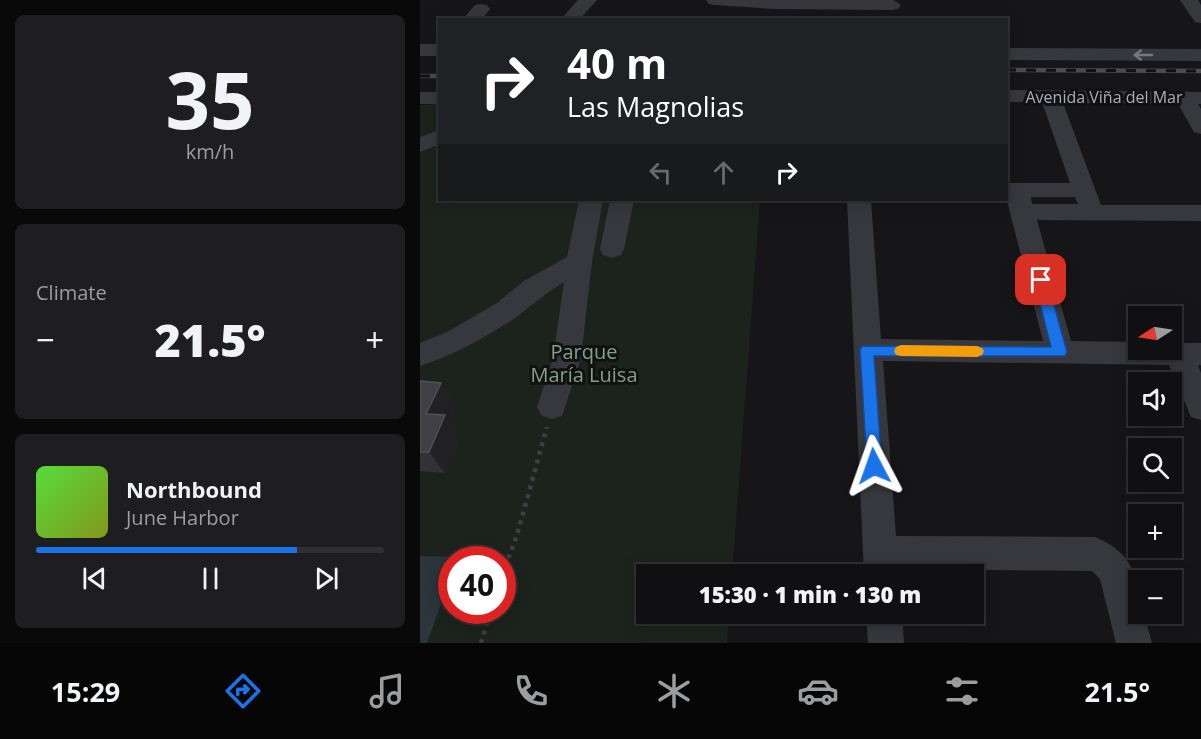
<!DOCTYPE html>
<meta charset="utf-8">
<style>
body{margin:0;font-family:"Open Sans",sans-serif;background:#1e1e20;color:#f1f3f6;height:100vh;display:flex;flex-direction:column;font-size:22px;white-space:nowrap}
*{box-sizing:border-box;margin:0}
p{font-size:20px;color:#9c9d9f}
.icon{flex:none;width:33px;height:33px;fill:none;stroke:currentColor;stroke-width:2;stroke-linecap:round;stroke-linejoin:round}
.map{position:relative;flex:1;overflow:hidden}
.panel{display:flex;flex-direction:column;gap:15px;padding:15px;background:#09090a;width:420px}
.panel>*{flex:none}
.banner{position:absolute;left:18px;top:18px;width:570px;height:183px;border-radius:0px;box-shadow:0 3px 15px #0003,0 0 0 2px #303032;background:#202124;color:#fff;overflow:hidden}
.needle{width:39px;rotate:258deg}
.controls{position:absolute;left:708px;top:306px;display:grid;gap:12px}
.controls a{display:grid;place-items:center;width:54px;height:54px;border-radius:0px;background:#101012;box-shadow:0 3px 15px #0003,0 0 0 2px #303032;font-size:30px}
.speed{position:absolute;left:18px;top:546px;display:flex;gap:12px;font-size:30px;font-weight:700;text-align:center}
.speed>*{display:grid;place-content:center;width:78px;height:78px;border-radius:50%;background:#101012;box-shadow:0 3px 15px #0003,0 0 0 2px #303032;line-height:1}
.speed .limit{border:9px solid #d22;background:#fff;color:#111}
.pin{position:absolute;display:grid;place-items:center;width:51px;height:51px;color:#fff;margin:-26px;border-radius:12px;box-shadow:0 3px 9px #0006}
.me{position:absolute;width:66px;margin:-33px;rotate:356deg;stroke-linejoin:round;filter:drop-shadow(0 0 4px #0008)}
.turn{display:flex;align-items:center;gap:21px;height:126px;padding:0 30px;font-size:27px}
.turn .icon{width:78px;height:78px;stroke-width:2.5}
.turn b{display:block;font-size:42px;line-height:51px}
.lanes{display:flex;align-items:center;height:57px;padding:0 30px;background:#0003;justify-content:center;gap:30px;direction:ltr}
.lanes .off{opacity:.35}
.big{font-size:45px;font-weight:800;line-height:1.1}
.panel .tile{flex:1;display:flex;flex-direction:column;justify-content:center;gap:9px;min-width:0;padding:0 21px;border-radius:9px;background:#1e1e20}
.panel .dial{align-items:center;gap:0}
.dial b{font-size:78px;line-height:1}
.song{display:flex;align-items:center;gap:18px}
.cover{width:72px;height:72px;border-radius:9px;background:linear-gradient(135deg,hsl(110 70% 55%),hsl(70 70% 35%))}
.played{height:6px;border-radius:3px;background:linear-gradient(90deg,#1a73e8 75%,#303032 75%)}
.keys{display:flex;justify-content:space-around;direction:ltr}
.heat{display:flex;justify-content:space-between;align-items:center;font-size:33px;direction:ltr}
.trip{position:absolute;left:216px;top:564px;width:348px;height:60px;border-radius:0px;background:#101012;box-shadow:0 3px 15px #0003,0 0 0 2px #303032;font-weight:800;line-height:60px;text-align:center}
.menu{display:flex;height:96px;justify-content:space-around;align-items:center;background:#060607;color:#9c9d9f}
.menu .icon{width:42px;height:42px}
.menu .active{color:#1a73e8}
.menu b{font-size:27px;color:#f1f3f6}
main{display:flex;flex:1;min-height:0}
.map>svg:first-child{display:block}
.green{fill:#1c231d;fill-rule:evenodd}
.water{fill:#2c353c}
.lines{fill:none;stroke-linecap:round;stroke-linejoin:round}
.path{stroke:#3d3f44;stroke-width:4.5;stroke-dasharray:4 5;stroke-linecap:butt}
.minor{fill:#37383d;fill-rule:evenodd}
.rail-casing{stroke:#4a4c52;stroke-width:4.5}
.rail{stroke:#111113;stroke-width:3;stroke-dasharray:10;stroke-linecap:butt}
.wall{fill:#323236}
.shaded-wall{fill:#212124}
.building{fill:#3f3f44;stroke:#4f5156;stroke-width:1.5}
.oneway{stroke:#757881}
.route{fill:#1a73e8;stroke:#114b97;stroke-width:1.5}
.slow{fill:#f59e0b}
.labels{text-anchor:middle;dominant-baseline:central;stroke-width:6;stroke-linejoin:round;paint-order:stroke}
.far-street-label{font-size:16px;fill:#a8adb8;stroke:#111113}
.park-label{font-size:20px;fill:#7fa381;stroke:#111113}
</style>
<main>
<section class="panel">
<div class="tile dial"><b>35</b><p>km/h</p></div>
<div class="tile"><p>Climate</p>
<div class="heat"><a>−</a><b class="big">21.5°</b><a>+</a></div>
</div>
<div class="tile">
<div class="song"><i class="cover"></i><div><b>Northbound</b><p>June Harbor</p></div></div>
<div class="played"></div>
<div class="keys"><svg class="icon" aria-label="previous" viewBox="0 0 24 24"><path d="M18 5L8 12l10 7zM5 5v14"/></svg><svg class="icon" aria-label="pause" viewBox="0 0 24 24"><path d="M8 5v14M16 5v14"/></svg><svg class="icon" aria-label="next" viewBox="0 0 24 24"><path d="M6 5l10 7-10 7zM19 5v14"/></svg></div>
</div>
</section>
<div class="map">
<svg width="781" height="643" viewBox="0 0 781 643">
<rect width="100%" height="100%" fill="#161618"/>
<!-- green -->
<path class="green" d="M19 104 20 200H340L312 574H226V614H309L307 643H0V105ZM32 560H82V610H32Z"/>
<!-- water -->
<path class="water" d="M0 556 39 557 32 560 31 576 7 643H0Z"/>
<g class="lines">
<!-- path -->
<path class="path" d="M82 575 97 535 127 427
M61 643 71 610"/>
<!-- minor -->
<path class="minor" d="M158 0H177L159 20H140Z
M286 0H473L481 5 478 9 472 10 354 9 295 5 289 4Z
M760 0H778L781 5V23L775 22Z
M61 4 67 5 70 9 61 20H42L55 5Z
M0 44H20V56H0Z
M586 48 781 49V61L586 60Z
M586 90 781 92V104H778L781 109V134L774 132 758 104 643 103 681 205H781V221L617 220 651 341 718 342V350H752V343H781V365H778L781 373V420L771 417 749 365 463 361 476 536 675 537C713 553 718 574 718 614H724L732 643H696L680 579 672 571 478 569V574H444L427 200H451L461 339 623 341 586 197V183H650L622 102H586ZM611 197H655L658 204H612Z
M0 92H20V104H0Z
M20 130V144L0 152V137Z
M159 200H183L172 262 161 358 142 416 132 419 122 416 117 407 133 358 144 282C126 293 111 306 95 318 65 338 34 355 0 366V343L27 332 77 303 104 281 147 257Z
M190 200H214L204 249 201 255 192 258 183 255 180 249Z
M446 614H482L484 643H448Z"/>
<defs>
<path id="rail" d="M586 70 781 71
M0 76H20"/>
</defs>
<!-- rail casing -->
<use href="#rail" class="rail-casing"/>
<!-- rail -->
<use href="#rail" class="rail"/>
</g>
<!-- wall -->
<path class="wall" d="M0 381 36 405 29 420 40 437 25 473 0 471Z"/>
<!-- shaded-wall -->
<path class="shaded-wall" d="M21 383 36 405 29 420 40 437 25 473 9 452 6 414Z"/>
<!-- building -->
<path class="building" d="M0 381 21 383 6 414 25 415 9 452H0Z"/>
<!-- one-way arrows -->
<defs><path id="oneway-shaft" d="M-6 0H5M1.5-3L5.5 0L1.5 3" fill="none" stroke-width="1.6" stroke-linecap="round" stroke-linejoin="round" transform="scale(1.5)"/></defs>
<use class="oneway" href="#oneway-shaft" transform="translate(723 55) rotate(-180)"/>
<!-- route -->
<path class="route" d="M621 276 627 280 647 352 645 356H454L462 466 460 471 454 473 449 471 447 466 440 350 442 346 631 347 614 280Z"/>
<!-- slow -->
<path class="slow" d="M481 345 557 346 562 348 564 351 562 355 557 357 481 356 476 355 474 351 476 347Z"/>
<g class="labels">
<!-- far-street labels -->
<g class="far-street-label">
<text x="684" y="97">Avenida Viña del Mar</text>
</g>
<!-- park labels -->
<g class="park-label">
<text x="164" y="351">Parque<tspan x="164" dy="23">María Luisa</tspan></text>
</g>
</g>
</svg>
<div class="controls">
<a><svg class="needle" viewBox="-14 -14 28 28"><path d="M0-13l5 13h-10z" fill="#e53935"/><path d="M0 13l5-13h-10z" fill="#9c9d9f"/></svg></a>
<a><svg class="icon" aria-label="sound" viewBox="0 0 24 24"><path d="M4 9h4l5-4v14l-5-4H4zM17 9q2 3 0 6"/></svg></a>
<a><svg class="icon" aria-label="search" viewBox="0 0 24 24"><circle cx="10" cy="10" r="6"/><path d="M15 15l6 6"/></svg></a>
<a>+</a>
<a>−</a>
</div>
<div class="speed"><div class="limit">40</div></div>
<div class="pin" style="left:621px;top:280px;background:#d93025"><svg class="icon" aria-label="arrive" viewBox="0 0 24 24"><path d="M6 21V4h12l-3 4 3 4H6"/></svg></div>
<svg class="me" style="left:454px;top:466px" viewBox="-20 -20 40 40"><path d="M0-17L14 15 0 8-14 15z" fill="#1a73e8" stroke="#fff" stroke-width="4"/></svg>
<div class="trip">15:30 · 1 min · 130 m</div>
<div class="banner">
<div class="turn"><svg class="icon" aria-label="right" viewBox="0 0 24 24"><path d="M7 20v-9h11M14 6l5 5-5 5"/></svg><div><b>40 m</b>Las Magnolias</div></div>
<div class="lanes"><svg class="icon off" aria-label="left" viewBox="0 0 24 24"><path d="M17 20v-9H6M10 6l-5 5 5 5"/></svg><svg class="icon off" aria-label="ahead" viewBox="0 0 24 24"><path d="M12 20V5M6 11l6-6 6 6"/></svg><svg class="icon" aria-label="right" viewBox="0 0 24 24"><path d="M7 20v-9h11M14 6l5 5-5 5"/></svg></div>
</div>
</div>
</main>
<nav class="menu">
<b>15:29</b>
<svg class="icon active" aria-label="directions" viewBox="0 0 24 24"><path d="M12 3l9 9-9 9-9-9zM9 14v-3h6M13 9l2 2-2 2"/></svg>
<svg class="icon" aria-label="music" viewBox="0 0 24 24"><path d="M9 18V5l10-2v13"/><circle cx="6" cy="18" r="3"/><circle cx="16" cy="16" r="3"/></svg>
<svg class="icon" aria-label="phone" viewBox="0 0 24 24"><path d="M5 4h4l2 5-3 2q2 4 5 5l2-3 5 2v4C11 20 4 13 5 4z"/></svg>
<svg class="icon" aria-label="climate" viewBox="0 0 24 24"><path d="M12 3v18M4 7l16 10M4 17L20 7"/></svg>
<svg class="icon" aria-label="car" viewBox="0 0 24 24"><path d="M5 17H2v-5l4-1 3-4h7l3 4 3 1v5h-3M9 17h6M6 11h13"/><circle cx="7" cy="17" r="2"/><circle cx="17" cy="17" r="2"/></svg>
<svg class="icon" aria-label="filters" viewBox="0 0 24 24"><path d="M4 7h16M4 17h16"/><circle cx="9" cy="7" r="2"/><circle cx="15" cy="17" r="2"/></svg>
<b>21.5°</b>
</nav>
